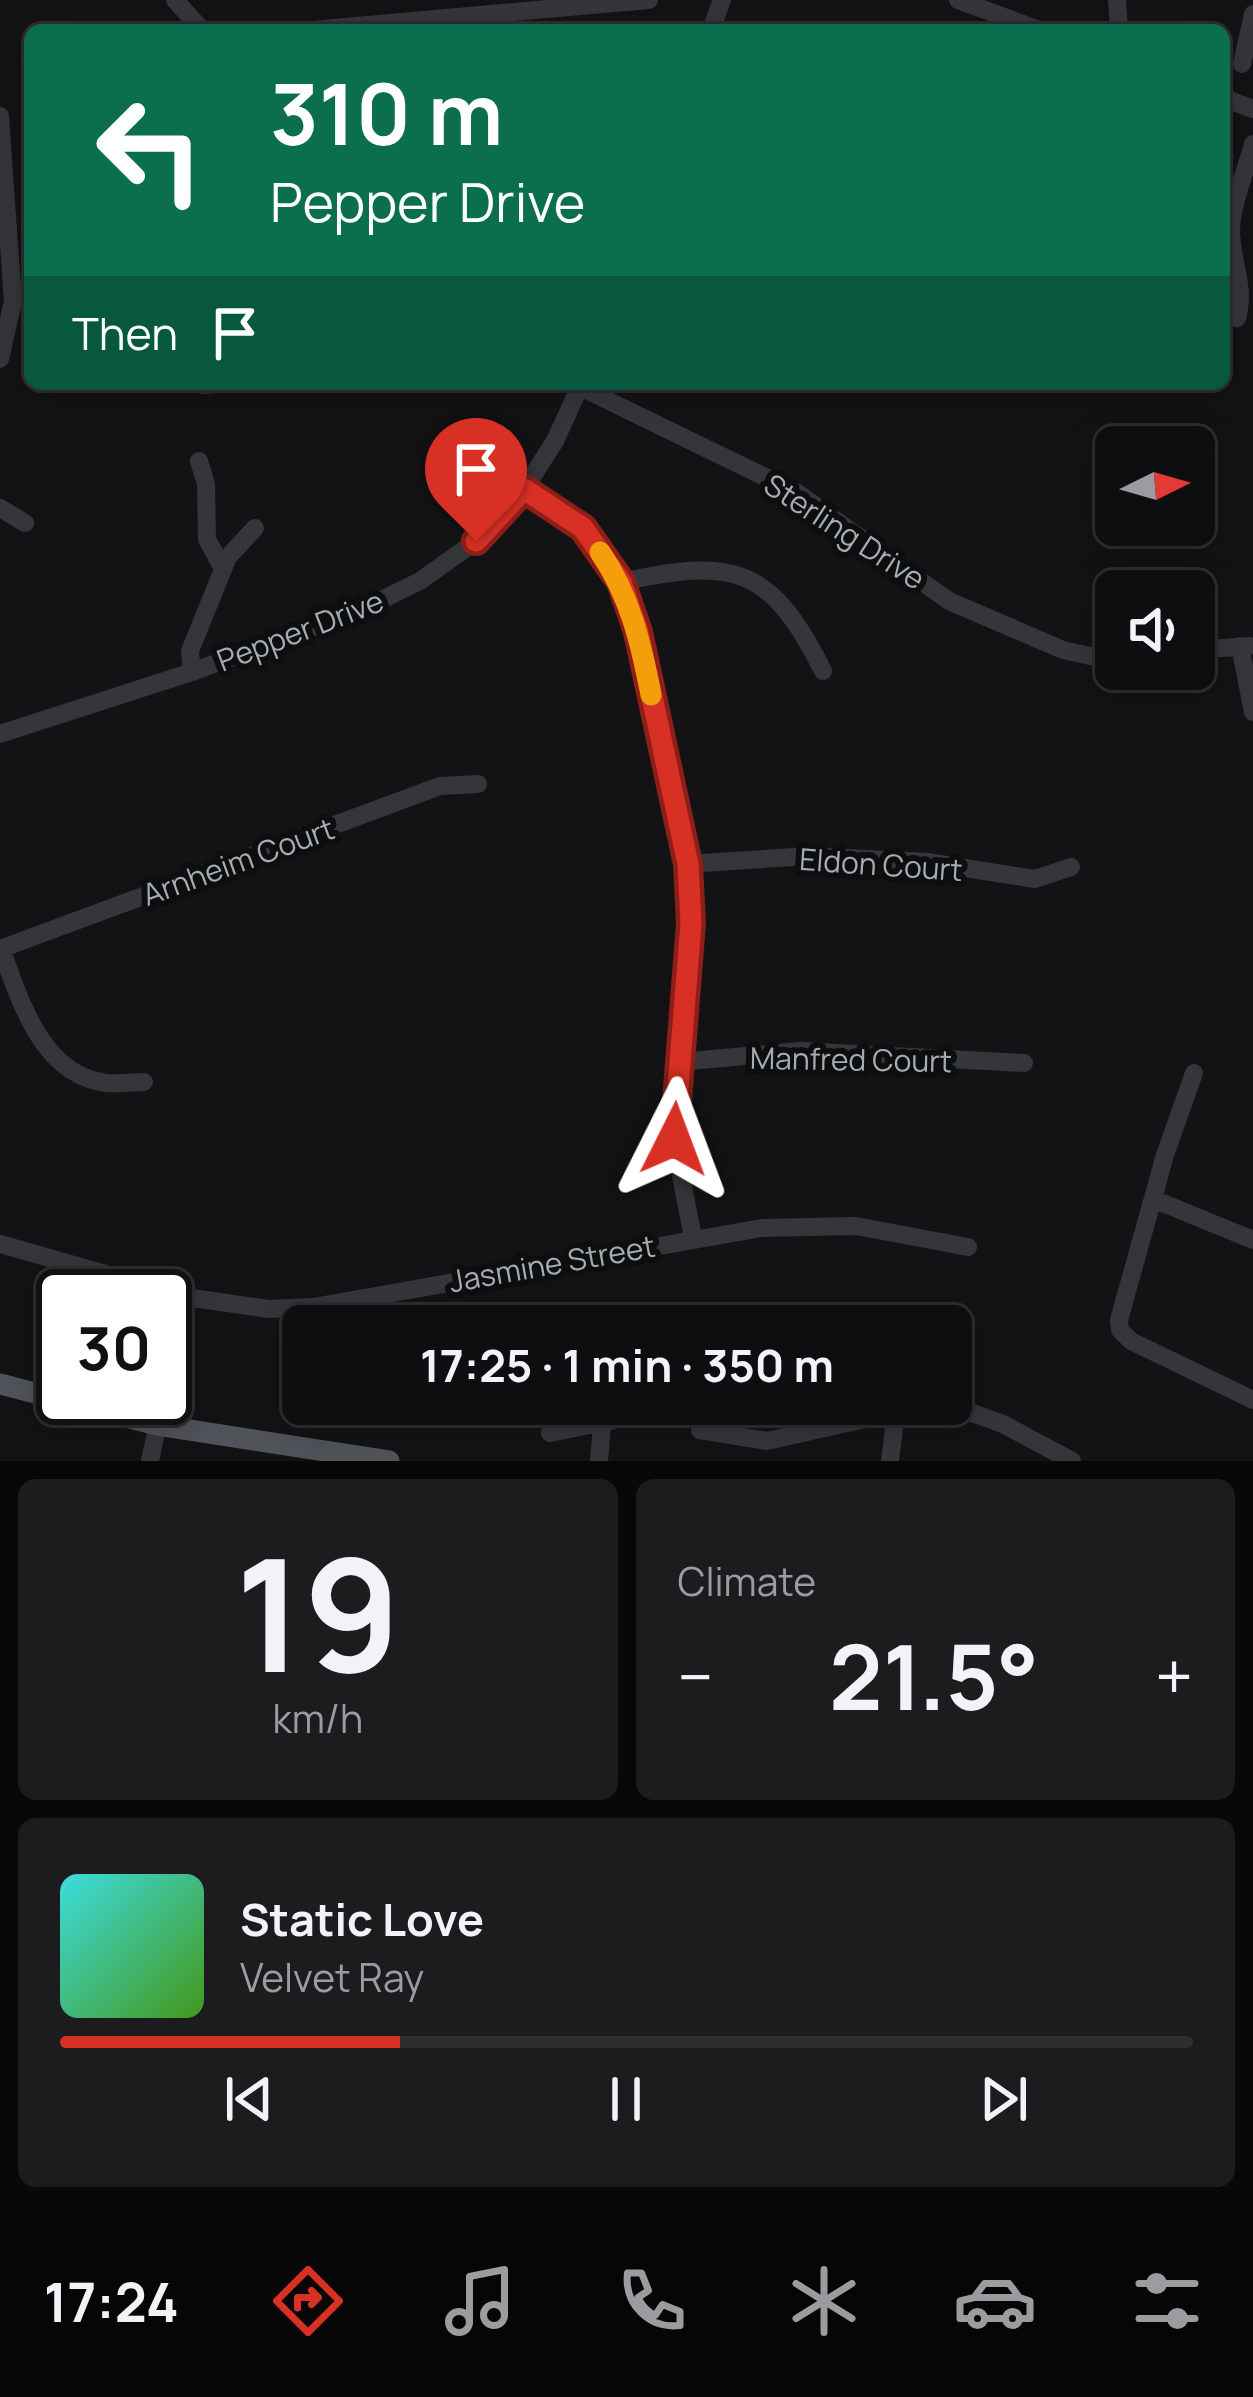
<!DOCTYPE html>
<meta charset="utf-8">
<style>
body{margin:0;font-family:Manrope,sans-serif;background:#1c1c1e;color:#f1f3f6;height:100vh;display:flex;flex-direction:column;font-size:45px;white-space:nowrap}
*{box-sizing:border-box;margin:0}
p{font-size:39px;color:#9b9c9f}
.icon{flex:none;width:66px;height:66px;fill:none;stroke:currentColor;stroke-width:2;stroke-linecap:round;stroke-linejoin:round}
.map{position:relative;height:1461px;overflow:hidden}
.drawer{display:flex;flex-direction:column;gap:18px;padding:18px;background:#080809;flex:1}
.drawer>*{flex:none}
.guide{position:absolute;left:24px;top:24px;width:1206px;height:366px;border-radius:18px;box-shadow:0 6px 30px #0003,0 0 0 3px #2e2e30;background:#0b6e4f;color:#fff;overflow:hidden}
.needle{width:78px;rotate:85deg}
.buttons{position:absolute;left:1095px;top:426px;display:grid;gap:24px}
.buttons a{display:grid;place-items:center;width:120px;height:120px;border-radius:18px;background:#0e0e10;box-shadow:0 6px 30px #0003,0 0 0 3px #2e2e30;font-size:60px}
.speed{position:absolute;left:36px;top:1269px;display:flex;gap:24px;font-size:60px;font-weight:700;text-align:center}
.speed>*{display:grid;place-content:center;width:156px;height:156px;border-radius:50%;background:#0e0e10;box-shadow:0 6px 30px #0003,0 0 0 3px #2e2e30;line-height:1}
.speed .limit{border:6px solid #111;border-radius:18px;background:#fff;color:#111}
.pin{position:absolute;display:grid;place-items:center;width:102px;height:102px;color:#fff;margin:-123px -51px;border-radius:50% 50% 50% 0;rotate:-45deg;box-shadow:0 0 12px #0007}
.pin .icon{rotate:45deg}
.me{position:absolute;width:132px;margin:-66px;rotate:3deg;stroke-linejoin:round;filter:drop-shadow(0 0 9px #0008)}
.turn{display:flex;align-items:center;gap:42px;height:252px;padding:0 48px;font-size:54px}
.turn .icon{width:156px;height:156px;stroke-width:2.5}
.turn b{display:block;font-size:84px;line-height:102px}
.then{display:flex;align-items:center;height:114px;padding:0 48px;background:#0003;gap:24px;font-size:45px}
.big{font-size:90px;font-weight:700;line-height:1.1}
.drawer .tile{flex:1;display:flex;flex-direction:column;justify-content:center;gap:18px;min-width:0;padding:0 42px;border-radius:18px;background:#1c1c1e}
.drawer .dial{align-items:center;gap:0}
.dial b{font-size:156px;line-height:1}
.song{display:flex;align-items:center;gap:36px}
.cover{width:144px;height:144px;border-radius:18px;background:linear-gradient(135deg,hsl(180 70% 55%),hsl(100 70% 35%))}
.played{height:12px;border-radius:6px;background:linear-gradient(90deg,#d93025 30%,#2e2e30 30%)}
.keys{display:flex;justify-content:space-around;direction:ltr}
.heat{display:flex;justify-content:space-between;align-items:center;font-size:66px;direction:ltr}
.drawer .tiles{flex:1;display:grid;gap:18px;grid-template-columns:1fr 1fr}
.tile:last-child{grid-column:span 2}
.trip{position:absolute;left:282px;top:1305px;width:690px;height:120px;border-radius:18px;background:#0e0e10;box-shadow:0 6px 30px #0003,0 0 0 3px #2e2e30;font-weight:700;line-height:120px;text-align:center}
.menu{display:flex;height:192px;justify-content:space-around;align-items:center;background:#060606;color:#9b9c9f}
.menu .icon{width:84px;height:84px}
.menu .active{color:#d93025}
.menu b{font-size:54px;color:#f1f3f6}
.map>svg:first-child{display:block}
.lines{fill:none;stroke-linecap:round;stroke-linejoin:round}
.minor{stroke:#34363a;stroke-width:18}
.major{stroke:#505359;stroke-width:21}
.route-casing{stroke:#8d1f18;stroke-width:30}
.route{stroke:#d93025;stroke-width:21}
.slow{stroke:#f59e0b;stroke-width:21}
.labels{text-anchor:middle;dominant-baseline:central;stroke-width:12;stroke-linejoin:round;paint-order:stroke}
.street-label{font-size:30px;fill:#a4acb5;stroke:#0e0e0f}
</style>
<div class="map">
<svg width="1253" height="1461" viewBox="0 0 1253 1461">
<rect width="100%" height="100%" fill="#131315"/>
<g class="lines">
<!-- minor -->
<path class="minor" d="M175 0 202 30
M958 0 1039 30
M1117 0 1119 28
M312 30 649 0
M711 30 722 0
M1242 64 1253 14
M1224 98 1253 109
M0 116 13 301 0 359
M1237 318C1246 287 1231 261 1231 230 1232 203 1246 170 1253 144
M203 385 215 384
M580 387 796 492 949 601 1063 650 1099 658 1116 657
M199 461 206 484 207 539 223 569
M524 489 583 528 621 582 638 632 687 864 691 923 674 1139 693 1238
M0 508 25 523
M621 582C731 558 770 564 823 671
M1240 646 1253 712
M1194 650 1249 646
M192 672 190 651 228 557 255 528
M0 734 192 672 369 606 420 581 476 541 524 489 555 441 581 384
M687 864 808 856 927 862 1035 879 1071 867
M0 949 440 786 478 784
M1 949C20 999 41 1075 106 1083 118 1084 131 1082 144 1082
M679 1062 800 1051 1024 1063
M1194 1073 1165 1155 1119 1320 1120 1330 1131 1341 1253 1400
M1153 1199 1253 1240
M0 1244 186 1297 268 1309 313 1307 762 1228 856 1226 968 1247
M165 1389 186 1297
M947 1404 1003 1424 1072 1461
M700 1430 767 1441 896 1412
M550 1433 643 1414
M150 1461 163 1398
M599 1461 602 1425
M890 1461 896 1412 920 1404"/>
<!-- major -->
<path class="major" d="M0 1384 157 1425 389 1461"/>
</g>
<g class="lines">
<defs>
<path id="route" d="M476 541 524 489 583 528 621 582 638 632 688 864 691 923 674 1139"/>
</defs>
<!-- route casing -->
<use href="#route" class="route-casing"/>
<!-- route -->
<use href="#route" class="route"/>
<!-- slow -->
<path class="slow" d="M600 552C630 596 641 643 651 695"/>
</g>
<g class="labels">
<!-- street labels -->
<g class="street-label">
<text transform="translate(845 531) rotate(33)">Sterling Drive</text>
<text transform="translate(300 630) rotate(-21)">Pepper Drive</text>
<text transform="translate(238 861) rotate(-20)">Arnheim Court</text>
<text transform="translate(881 864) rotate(4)">Eldon Court</text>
<text transform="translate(851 1059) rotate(1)">Manfred Court</text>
<text transform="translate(552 1263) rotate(-10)">Jasmine Street</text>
</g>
</g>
</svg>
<div class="buttons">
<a><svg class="needle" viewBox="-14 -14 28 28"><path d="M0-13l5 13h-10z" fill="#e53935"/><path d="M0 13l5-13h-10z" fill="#9b9c9f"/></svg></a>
<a><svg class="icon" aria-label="sound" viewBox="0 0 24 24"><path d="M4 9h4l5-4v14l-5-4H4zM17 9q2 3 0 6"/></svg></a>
</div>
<div class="speed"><div class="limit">30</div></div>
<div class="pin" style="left:476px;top:541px;background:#d93025"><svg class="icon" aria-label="arrive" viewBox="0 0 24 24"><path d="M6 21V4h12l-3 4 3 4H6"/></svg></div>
<svg class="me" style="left:674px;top:1139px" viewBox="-20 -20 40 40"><path d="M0-17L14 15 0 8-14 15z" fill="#d93025" stroke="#fff" stroke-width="4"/></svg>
<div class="trip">17:25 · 1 min · 350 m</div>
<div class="guide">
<div class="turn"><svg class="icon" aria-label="left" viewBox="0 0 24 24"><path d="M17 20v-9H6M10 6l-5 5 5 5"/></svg><div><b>310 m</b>Pepper Drive</div></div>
<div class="then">Then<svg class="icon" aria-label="arrive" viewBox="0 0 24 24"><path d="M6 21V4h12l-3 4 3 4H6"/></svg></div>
</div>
</div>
<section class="drawer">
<div class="tiles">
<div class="tile dial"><b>19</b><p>km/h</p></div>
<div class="tile"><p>Climate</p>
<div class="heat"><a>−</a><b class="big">21.5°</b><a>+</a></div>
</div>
<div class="tile">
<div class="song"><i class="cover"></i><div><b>Static Love</b><p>Velvet Ray</p></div></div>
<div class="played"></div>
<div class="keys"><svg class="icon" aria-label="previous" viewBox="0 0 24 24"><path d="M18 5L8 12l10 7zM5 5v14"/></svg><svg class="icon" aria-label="pause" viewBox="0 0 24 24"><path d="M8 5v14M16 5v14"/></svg><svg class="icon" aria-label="next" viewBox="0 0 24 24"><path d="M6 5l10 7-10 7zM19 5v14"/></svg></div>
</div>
</div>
</section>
<nav class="menu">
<b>17:24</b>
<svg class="icon active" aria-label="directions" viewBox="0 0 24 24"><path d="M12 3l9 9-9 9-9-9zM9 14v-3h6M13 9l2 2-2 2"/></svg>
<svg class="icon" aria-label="music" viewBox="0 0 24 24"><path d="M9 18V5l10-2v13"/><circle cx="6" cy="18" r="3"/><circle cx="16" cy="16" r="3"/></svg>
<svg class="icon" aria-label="phone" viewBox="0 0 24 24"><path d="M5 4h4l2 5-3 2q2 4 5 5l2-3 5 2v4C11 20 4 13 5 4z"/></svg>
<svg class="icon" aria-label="climate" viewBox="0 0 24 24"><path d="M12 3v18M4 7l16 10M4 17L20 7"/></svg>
<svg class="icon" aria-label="car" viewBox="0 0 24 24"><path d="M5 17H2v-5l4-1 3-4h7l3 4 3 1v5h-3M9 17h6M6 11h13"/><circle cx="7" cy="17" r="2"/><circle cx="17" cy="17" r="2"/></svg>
<svg class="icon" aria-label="filters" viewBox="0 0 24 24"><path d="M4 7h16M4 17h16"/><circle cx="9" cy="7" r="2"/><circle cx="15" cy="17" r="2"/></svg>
</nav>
